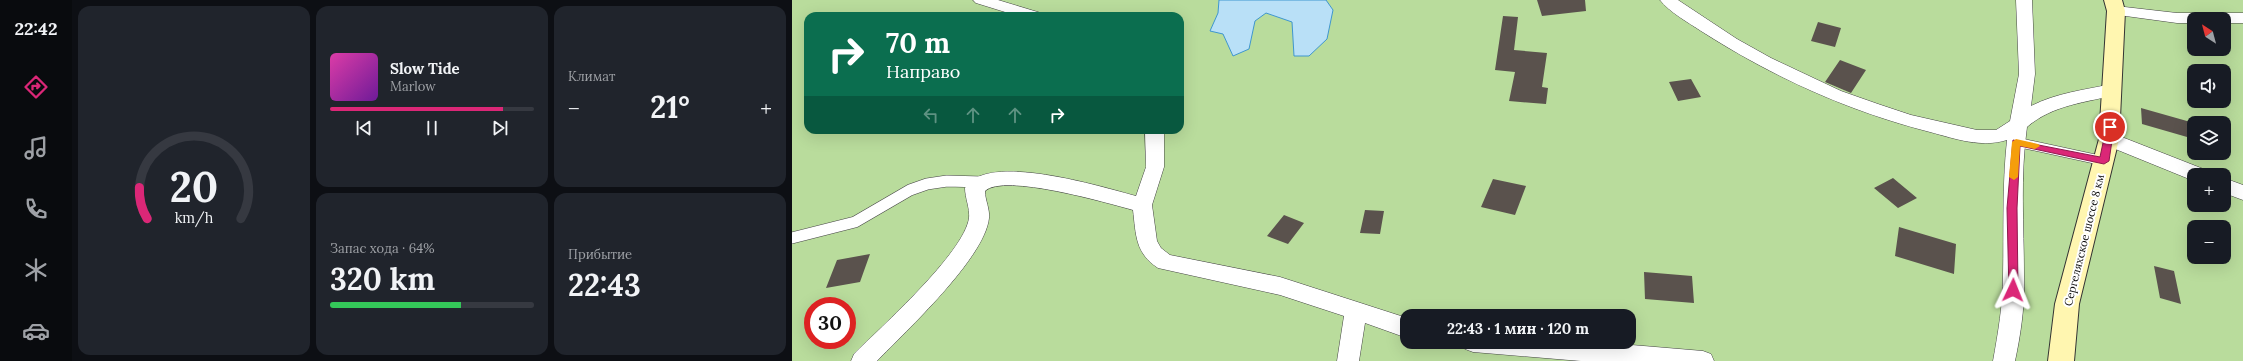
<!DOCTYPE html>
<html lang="ru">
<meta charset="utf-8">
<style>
body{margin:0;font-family:Lora,serif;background:#20242c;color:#f1f3f6;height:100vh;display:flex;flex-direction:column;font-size:15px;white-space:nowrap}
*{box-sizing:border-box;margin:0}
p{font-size:13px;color:#9ea1a6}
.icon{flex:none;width:22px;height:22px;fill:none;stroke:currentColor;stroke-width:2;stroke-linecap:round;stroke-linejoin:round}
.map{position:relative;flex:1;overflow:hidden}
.sheet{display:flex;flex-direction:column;gap:6px;padding:6px;background:#0d0f14;width:720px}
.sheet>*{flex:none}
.guide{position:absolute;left:12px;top:12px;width:380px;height:122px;border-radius:12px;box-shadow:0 4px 16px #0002;background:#0b6e4f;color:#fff;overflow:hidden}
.needle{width:26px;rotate:324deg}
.controls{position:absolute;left:1395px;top:12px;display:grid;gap:8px}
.controls a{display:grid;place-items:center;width:44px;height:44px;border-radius:8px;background:#171b24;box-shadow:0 4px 16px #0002;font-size:20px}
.speed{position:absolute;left:12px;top:297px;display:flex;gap:8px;font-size:20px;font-weight:700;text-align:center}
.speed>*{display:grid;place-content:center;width:52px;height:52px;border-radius:50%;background:#171b24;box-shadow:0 4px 16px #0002;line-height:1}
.speed .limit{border:6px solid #d22;background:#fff;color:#111}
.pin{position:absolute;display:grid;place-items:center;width:34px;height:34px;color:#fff;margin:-17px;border:2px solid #fff;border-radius:50%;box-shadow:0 1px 4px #0007}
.me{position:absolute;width:44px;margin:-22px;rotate:2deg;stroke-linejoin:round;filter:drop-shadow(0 0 3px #0008)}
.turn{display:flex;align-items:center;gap:14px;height:84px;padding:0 16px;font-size:18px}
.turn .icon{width:52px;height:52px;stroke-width:2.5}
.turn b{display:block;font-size:28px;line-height:34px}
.lanes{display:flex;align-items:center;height:38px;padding:0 16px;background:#0003;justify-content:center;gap:20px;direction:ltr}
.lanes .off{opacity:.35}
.big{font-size:30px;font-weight:800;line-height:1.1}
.sheet .card{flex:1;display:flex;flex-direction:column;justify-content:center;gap:6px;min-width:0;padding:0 14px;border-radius:12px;background:#20242c}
.sheet .dial{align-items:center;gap:0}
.dial svg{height:104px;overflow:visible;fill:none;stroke:#363941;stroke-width:7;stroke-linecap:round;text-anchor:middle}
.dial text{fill:#f1f3f6;stroke:none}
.song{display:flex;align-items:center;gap:12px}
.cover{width:48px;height:48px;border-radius:6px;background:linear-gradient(135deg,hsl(320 70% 55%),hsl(280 70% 35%))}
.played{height:4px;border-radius:2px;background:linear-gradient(90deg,#db2777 85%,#363941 85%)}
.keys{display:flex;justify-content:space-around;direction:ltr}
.heat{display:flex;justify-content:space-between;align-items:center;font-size:22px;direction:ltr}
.charge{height:6px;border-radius:3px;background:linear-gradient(90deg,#34c759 64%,#363941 0)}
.sheet .tiles{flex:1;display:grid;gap:6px;grid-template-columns:repeat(3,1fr)}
.card:first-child{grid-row:span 2}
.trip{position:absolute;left:608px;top:309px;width:236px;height:40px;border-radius:12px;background:#171b24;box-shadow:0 4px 16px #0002;font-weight:800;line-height:40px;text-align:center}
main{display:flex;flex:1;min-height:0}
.dock{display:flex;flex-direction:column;width:72px;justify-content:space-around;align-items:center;background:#090b0e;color:#9ea1a6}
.dock .icon{width:28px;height:28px}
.dock .active{color:#db2777}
.dock b{font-size:18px;color:#f1f3f6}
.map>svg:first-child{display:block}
.forest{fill:#b9dc9c;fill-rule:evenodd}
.water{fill:#b9e0f7;stroke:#3f96cf}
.building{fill:#5a524d}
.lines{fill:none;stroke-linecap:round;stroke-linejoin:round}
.lane-far1-casing{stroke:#444;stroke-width:10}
.lane-casing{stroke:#444;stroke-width:12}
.street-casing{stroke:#444;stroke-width:1}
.secondary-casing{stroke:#333;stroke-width:2}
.lane-far1{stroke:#fff;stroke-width:9}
.lane{stroke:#fff;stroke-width:11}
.street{fill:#fff;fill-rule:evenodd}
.secondary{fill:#fff6b0;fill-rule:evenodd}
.route{fill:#db2777;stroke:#8e194d}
.slow{fill:#f59e0b}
.labels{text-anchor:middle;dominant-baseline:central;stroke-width:4;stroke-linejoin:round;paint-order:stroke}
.street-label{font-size:11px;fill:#111;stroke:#fff}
</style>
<main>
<nav class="dock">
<b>22:42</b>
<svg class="icon active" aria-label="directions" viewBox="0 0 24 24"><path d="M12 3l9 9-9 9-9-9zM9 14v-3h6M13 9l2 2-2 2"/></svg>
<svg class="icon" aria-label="music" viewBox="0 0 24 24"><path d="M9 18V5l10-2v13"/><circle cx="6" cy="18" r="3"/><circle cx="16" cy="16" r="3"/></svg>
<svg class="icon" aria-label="phone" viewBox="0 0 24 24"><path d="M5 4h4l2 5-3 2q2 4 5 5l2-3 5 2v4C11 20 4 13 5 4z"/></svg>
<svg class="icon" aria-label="climate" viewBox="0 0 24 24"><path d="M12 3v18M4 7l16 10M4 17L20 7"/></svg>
<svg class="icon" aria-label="car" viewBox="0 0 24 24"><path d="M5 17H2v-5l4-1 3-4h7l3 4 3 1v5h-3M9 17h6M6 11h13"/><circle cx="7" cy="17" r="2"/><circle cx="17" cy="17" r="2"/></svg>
</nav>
<section class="sheet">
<div class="tiles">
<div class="card dial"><svg viewBox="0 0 100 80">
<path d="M14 69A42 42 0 1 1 86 69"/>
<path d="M14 69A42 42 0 0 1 8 45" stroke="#db2777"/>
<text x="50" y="56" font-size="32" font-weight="700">20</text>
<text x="50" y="72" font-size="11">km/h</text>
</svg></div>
<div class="card">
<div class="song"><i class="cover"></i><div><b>Slow Tide</b><p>Marlow</p></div></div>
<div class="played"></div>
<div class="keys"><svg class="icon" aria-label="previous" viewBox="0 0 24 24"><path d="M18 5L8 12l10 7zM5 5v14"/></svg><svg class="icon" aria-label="pause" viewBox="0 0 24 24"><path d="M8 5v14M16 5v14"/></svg><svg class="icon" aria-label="next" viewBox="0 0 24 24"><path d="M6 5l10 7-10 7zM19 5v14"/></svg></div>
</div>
<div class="card"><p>Климат</p>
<div class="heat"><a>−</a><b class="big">21°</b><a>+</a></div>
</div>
<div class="card"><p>Запас хода · 64%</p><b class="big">320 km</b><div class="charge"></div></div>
<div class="card"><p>Прибытие</p><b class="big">22:43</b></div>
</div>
</section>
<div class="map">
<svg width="1451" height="361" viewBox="0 0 1451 361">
<rect width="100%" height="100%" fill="#fffdf5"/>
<!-- forest -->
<path class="forest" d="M0 0H1451V361H0ZM16 16H388V130H16ZM1402 19H1432V49H1402ZM1402 71H1432V101H1402ZM1402 123H1432V153H1402ZM1402 175H1432V205H1402ZM1402 227H1432V257H1402ZM21 306H55V340H21ZM615 316H837V342H615Z"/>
<!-- water -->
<path class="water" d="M427 0H534L541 10 535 39 517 56H502L500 22 474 13 463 21 457 49 441 56 431 34 418 31 426 13Z"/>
<!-- building -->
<path class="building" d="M745 0H793L794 11 750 16Z
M711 16 726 17 722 50 755 53 750 87 756 88 754 104 717 101 723 72 703 70Z
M1026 22 1049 28 1043 47 1019 41Z
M1048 60 1074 70 1059 93 1033 82Z
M899 79 909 97 886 101 877 82Z
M1349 108 1402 123V139L1350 124Z
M1101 178 1125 198 1106 208 1082 188Z
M701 179 734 186 723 215 689 207Z
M573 210 592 211 588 234 568 233Z
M492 215 512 223 496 244 475 236Z
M1107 227 1164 244 1162 274 1103 256Z
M78 254 68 282 34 288 45 260Z
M1362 266 1382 271 1389 304 1368 298Z
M852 272 900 276 902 303 853 299Z"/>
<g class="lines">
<defs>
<path id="lane-far1" d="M1224 142 1312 161"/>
<path id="lane" d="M0 238 63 222 118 190 135 184 155 181 190 182"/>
<path id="street" d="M181 0H206L249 13 251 16H226L184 3Z
M868 0H886L945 39 979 58 1049 91 1086 104 1119 115 1185 130H1204L1218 121 1227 74 1224 0H1240L1243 74 1239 106C1264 93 1292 90 1320 84L1326 86 1329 90 1326 94C1294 103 1262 104 1235 127 1228 176 1232 226 1232 276 1233 305 1229 333 1223 361H1201C1206 333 1211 304 1211 276 1212 230 1210 186 1215 140 1189 148 1164 139 1138 132 1056 111 981 77 909 31 897 23 877 12 868 0Z
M1324 6 1385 13H1451V23H1432V19H1402V23H1385L1319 14 1316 11 1319 8Z
M353 130H371L372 133V167L360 205 365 241 369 248 378 255 488 277 615 318V338L573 323 567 361H545L552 316 488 295 366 268C343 253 344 235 341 210 315 203 212 173 193 191 193 200 198 209 197 218 193 258 114 331 85 361H59L62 354C89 327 172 253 177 218 178 208 173 198 173 188 194 151 310 187 344 196L354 167Z
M1317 132 1414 170 1416 175H1402V181L1311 144 1308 139 1311 134Z
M1432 178 1451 185V200L1432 193Z
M670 342H804L911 351 919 354 922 361H789L681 352 673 349Z"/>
<path id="secondary" d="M1312 0H1330L1333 11 1327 139 1287 304 1282 361H1256L1263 304 1307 139 1315 11Z"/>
</defs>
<!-- lane-far1 casing -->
<use href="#lane-far1" class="lane-far1-casing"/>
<!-- lane casing -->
<use href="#lane" class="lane-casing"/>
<!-- street casing -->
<use href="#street" class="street-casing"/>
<!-- secondary casing -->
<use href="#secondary" class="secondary-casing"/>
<!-- lane-far1 -->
<use href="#lane-far1" class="lane-far1"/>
<!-- lane -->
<use href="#lane" class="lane"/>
<!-- street -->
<use href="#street" class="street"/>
<!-- secondary -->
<use href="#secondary" class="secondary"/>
</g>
<!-- route -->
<path class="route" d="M1315 124H1318L1322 127 1317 161 1312 164 1228 146 1225 208 1226 290 1224 293H1217L1215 208 1221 140 1308 157Z"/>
<!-- slow -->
<path class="slow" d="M1224 139 1246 144 1248 146 1243 149 1228 146 1226 177 1222 180 1217 177 1220 142Z"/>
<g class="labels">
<!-- street labels -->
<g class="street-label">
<text transform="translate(1292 240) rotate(-76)">Сергеляхское шоссе 8 км</text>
</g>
</g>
</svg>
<div class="controls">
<a><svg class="needle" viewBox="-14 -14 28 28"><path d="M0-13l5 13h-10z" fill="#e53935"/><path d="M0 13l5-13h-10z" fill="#9ea1a6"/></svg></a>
<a><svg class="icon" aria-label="sound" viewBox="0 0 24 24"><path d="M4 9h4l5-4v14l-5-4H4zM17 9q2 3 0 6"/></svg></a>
<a><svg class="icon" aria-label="layers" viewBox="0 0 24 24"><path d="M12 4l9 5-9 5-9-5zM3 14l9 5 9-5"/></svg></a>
<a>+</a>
<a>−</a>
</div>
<div class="speed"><div class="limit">30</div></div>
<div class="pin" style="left:1318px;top:127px;background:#d93025"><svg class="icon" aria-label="arrive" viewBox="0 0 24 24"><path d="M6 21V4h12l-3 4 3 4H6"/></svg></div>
<svg class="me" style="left:1221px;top:290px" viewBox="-20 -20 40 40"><path d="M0-17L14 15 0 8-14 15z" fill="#db2777" stroke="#fff" stroke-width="4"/></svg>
<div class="trip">22:43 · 1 мин · 120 m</div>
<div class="guide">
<div class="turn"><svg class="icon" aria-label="right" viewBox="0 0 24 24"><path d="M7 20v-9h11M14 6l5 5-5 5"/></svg><div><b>70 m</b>Направо</div></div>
<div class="lanes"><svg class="icon off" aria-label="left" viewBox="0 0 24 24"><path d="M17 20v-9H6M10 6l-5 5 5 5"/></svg><svg class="icon off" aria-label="ahead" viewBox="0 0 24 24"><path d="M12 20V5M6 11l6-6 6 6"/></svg><svg class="icon off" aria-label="ahead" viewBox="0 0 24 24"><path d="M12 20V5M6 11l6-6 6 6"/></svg><svg class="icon" aria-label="right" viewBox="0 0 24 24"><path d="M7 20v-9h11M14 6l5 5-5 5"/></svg></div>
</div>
</div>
</main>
